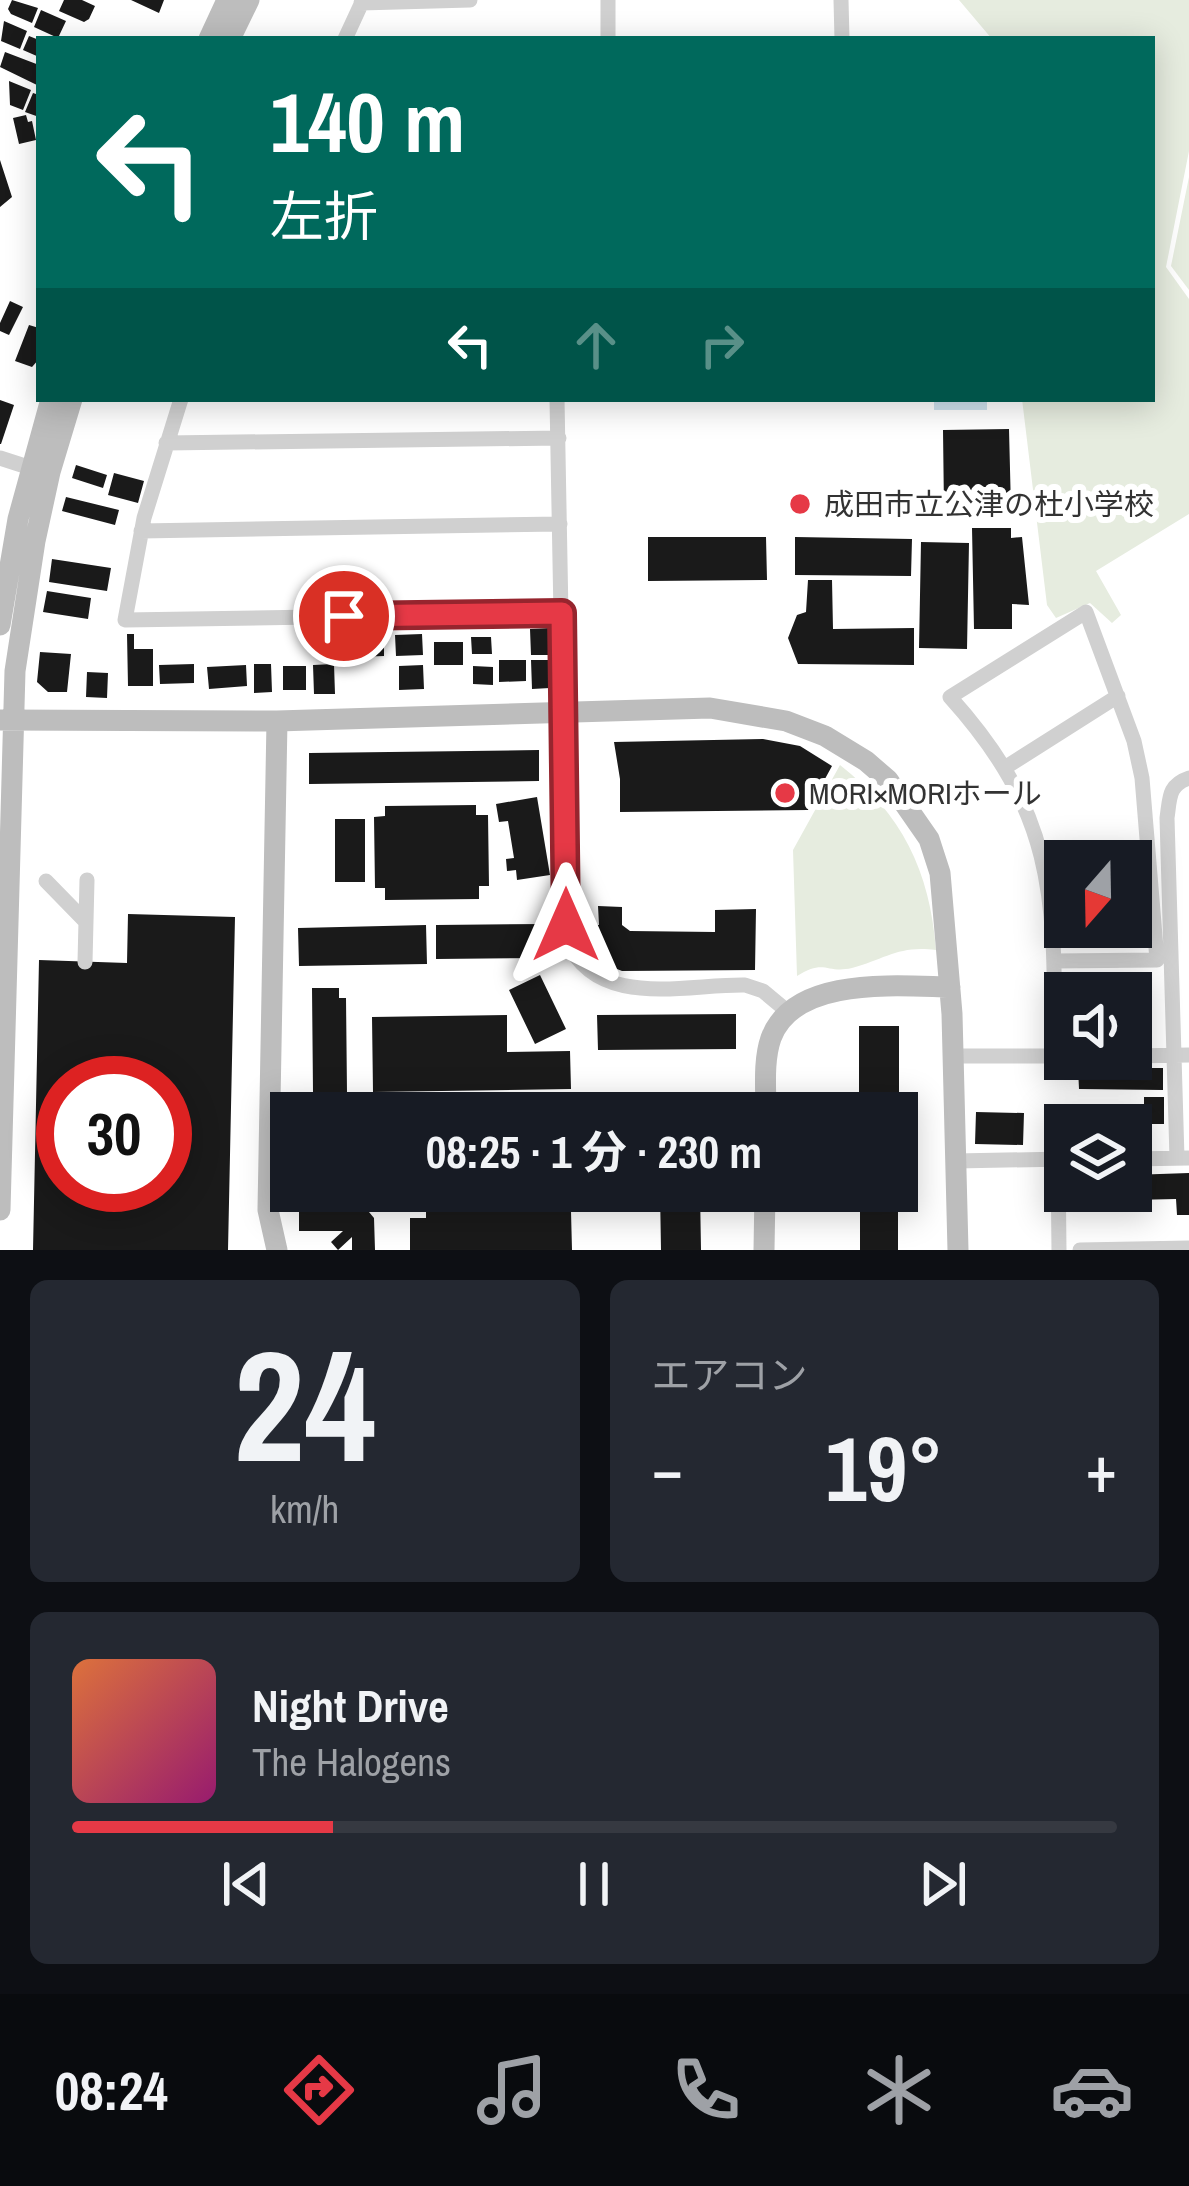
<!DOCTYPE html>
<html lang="ja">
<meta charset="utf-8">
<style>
body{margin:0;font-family:"Archivo Narrow","Noto Sans JP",sans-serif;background:#242831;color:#f1f3f6;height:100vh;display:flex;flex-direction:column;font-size:45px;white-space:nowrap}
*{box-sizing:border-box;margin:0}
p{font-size:39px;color:#9ea1a6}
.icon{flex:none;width:66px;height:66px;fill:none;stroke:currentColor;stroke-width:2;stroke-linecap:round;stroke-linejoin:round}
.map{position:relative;height:1250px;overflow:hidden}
.sheet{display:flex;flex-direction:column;gap:30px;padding:30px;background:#0d0f14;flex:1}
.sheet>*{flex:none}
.hud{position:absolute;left:36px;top:36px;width:1119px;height:366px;border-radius:0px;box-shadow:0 6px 30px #0003;background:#00695c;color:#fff;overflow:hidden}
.needle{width:78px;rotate:200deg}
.buttons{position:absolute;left:1044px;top:840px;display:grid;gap:24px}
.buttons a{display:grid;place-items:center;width:108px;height:108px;border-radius:0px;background:#171b24;box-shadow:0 6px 30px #0003;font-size:60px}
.speed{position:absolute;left:36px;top:1056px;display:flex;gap:24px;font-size:60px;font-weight:700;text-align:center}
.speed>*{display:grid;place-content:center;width:156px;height:156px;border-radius:50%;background:#171b24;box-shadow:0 6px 30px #0003;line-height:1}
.speed .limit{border:18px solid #d22;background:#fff;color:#111}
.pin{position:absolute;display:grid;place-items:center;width:102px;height:102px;color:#fff;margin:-51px;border:6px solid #fff;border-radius:50%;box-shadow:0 3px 12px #0007}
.me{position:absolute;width:132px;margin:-66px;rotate:0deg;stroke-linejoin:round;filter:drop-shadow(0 0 9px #0008)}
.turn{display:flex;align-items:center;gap:42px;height:252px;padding:0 36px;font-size:54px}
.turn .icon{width:156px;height:156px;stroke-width:2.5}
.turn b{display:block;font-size:84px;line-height:102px}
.lanes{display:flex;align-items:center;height:114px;padding:0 36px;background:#0003;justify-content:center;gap:60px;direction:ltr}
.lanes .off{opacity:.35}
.big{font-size:90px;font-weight:700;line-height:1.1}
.sheet .widget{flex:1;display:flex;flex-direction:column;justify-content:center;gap:18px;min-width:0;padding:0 42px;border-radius:18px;background:#242831}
.sheet .dial{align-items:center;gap:0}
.dial b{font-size:156px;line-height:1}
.song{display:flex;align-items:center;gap:36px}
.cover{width:144px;height:144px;border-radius:18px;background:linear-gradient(135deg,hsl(20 70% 55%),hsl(320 70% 35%))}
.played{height:12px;border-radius:6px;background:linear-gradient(90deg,#e63946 25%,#363941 25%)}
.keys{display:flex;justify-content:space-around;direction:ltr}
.heat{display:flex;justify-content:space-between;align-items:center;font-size:66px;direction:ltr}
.sheet .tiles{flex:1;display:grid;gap:30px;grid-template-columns:1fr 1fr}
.widget:last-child{grid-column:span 2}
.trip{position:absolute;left:270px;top:1092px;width:648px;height:120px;border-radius:0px;background:#171b24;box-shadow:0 6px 30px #0003;font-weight:700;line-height:120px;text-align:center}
.tab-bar{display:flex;height:192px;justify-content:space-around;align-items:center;background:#090b0e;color:#9ea1a6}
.tab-bar .icon{width:84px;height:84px}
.tab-bar .active{color:#e63946}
.tab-bar b{font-size:54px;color:#f1f3f6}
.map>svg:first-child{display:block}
.green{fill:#e6ecdf}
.water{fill:#cfe2ee}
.building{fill:#1a1a1a;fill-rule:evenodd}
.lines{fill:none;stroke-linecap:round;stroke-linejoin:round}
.street{stroke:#d0d0d0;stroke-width:15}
.secondary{stroke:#bdbdbd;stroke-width:21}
.route-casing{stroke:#96252e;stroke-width:30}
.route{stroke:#e63946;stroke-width:21}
.poi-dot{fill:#e63946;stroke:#fff;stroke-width:4.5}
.labels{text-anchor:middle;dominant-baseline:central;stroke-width:12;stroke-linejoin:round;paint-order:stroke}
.poi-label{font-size:30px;fill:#333;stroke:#fff;text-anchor:start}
</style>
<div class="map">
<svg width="1189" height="1250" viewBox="0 0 1189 1250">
<rect width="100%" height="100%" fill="#fff"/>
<!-- green -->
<path class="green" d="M959 0H1189V151L1166 267 1189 299V514L1096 571 1121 615 1112 623 1090 603 1056 618 1047 605 1022 399H1152V39H992Z
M1189 177V290L1171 266Z
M840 765C902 814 930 871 936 950 899 945 885 959 852 968 826 974 825 958 797 976L793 850Z"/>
<!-- water -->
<path class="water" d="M934 399H987V410H934Z"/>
<!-- building -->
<path class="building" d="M12 0 38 8 32 23 11 14 8 9Z
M64 0H82L95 6 89 19 84 22 59 11Z
M131 0H164L159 13Z
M41 10 66 21 58 38 34 27Z
M4 21 27 31 20 49 1 41Z
M29 36 39 40V57L23 50Z
M5 52 39 65V86L0 67Z
M9 81 31 90 23 110 10 105Z
M33 93 39 95V117L25 112Z
M26 115 28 122 32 121 36 140 19 144 13 118Z
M0 160 12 197 0 207Z
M10 301 23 307 9 335 0 331V323Z
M29 325 39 328V359L32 367 15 361Z
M0 400 14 405 1 444H0Z
M1009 429 1011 509 944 510 943 430Z
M76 465 107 475 103 488 72 478Z
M114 473 144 481 138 503 108 495Z
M66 497 119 510 115 525 62 511Z
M972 528H1011V538L1022 537 1029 605 1012 604V629H974Z
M648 537H766L767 580 648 581Z
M795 537 912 539 911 576 795 575Z
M921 542 969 543 967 649 919 648Z
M52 559 111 568 107 591 49 582Z
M808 580H832L833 629 914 628V665L798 664 788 638 797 615 806 612Z
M47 591 91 598 88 619 43 612Z
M550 628 551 655H531L530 629Z
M315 632H338L339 655H315Z
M127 634H134V649H153V686H128Z
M384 634V656L355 657V635Z
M422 634 423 655 396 656 395 635Z
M471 637H491L492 654H472Z
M434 642H463V665H434Z
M40 652 71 654 67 692H48L37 682Z
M499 660H526V681L499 682Z
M531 660H550V688L532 689Z
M194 664V683L160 684 159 665Z
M254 664H271L272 692 254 693Z
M334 664 335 694H314L313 665Z
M246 665 247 686 209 689 207 667Z
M423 665 424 689 399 690V666Z
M283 666H306V690H283Z
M473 666 493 667V685L473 684Z
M87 672 108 673 107 698 86 697Z
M763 739 800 746 832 766 808 810 620 812V779L614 742Z
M539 750V781L309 784V753Z
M537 797 550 875 517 880 516 870 507 871 506 859 514 858 508 821 499 822 496 804Z
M476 805V815H488L489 886H479V899L385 900V888H375L374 817 385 816V806Z
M335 819H365V882H335Z
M598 906 622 907V925L630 931 715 932V910L756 909 755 970 622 971 607 965 595 954 582 924 599 925Z
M128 914 235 917 228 1250H33L39 960 127 963ZM63 1083H165V1185H63Z
M546 924 547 958 436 959V925Z
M426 925 427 964 299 966 298 928Z
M540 975 566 1029 535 1044 509 990Z
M312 988H339V998H346L347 1092H313Z
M736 1014V1049L598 1050 597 1015Z
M507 1015V1052L570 1051 571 1089 373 1092 372 1017Z
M859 1026H899V1113H859Z
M1078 1068H1163V1090L1079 1089Z
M1144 1097H1164V1124H1144Z
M976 1112 1024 1113 1023 1145 975 1144Z
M1189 1173V1215H1177L1176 1199 1132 1200 1131 1175Z
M660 1191H700L701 1250H661Z
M860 1191H898V1250H860Z
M364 1206 374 1218 375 1250H352V1237L338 1250 331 1242 343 1231H299V1207Z
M559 1207V1211H571L572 1250H410V1218H426V1209Z"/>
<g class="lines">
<!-- street -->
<path class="street" d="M841 0 842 39
M361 3 470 0
M345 39 363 0
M608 39V0
M181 399 144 518 125 620 562 613
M557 399 567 941C598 1010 684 984 745 985L763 991 787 1011
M166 443 559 438
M0 458 31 468
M141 531 560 524
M1006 767 1118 696
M46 881 86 922
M1054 961 1157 960 1142 778 1134 741 1086 612 950 697C1059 818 1054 902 1055 1056
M85 962 87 880
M954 1056H1065
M1131 1056 1189 1055
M1177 1158 1167 818C1170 798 1168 785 1189 778
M1058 1159 1059 1250
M1131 1159 1189 1158
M956 1161 1065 1159
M1080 1250 1189 1248"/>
<!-- secondary -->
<path class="secondary" d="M209 39 227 0
M230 39 249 0
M0 625 18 519 51 399
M0 720 277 721 710 708 786 721 825 736 866 761 888 780 929 839 940 873 952 1014 958 1250
M766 1113C766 1089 763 1061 771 1038 794 976 896 986 950 987
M0 1210 15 671 35 541 50 472 72 399
M277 1250 268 1210 277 721
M764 1250 765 1191"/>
</g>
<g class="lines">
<defs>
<path id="route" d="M344 616 562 613 566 925"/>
</defs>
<!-- route casing -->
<use href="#route" class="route-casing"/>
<!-- route -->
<use href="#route" class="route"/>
</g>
<!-- markers -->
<g class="poi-dot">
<circle cx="800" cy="504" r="12"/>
<circle cx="785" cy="793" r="12"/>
</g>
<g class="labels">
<!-- poi labels -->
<g class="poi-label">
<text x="824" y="504">成田市立公津の杜小学校</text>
<text x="809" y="793">MORI×MORIホール</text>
</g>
</g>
</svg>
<div class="buttons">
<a><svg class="needle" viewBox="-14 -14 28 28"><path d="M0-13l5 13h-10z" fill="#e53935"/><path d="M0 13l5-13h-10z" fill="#9ea1a6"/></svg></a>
<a><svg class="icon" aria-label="sound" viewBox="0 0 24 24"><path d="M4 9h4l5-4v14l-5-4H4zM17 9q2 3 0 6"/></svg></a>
<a><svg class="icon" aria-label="layers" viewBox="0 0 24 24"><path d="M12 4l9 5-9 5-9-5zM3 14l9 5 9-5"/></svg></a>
</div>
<div class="speed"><div class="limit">30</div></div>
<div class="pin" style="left:344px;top:616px;background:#d93025"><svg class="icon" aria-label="arrive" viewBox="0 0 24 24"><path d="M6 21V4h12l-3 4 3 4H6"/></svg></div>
<svg class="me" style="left:566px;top:925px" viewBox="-20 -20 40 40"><path d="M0-17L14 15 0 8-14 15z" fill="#e63946" stroke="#fff" stroke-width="4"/></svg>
<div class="trip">08:25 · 1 分 · 230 m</div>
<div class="hud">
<div class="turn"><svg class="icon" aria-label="left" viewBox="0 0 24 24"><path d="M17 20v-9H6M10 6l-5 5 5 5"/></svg><div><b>140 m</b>左折</div></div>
<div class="lanes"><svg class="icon" aria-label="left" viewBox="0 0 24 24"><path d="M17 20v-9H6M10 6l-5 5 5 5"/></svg><svg class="icon off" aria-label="ahead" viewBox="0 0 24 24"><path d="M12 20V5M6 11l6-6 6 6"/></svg><svg class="icon off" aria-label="right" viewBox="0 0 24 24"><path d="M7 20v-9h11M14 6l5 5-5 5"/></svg></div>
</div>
</div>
<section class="sheet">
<div class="tiles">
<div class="widget dial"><b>24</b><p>km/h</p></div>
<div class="widget"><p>エアコン</p>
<div class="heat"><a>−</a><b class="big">19°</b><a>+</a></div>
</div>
<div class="widget">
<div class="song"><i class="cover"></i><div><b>Night Drive</b><p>The Halogens</p></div></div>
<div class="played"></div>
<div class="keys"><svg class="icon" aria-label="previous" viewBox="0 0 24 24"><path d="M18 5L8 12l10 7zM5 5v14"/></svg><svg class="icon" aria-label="pause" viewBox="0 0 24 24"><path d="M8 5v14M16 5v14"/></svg><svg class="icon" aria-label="next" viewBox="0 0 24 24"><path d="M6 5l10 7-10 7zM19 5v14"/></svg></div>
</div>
</div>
</section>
<nav class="tab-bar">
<b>08:24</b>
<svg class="icon active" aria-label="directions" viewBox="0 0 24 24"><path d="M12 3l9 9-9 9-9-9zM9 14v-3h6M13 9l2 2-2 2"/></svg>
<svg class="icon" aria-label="music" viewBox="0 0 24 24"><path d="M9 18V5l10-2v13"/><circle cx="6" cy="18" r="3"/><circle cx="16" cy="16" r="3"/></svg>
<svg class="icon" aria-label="phone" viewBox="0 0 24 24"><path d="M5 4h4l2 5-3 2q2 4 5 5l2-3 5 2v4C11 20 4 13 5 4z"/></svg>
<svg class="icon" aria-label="climate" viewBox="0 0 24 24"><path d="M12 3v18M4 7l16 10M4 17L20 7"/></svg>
<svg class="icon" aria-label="car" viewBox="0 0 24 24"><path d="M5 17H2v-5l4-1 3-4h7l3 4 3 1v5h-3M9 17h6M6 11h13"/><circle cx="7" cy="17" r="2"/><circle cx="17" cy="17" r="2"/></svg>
</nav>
